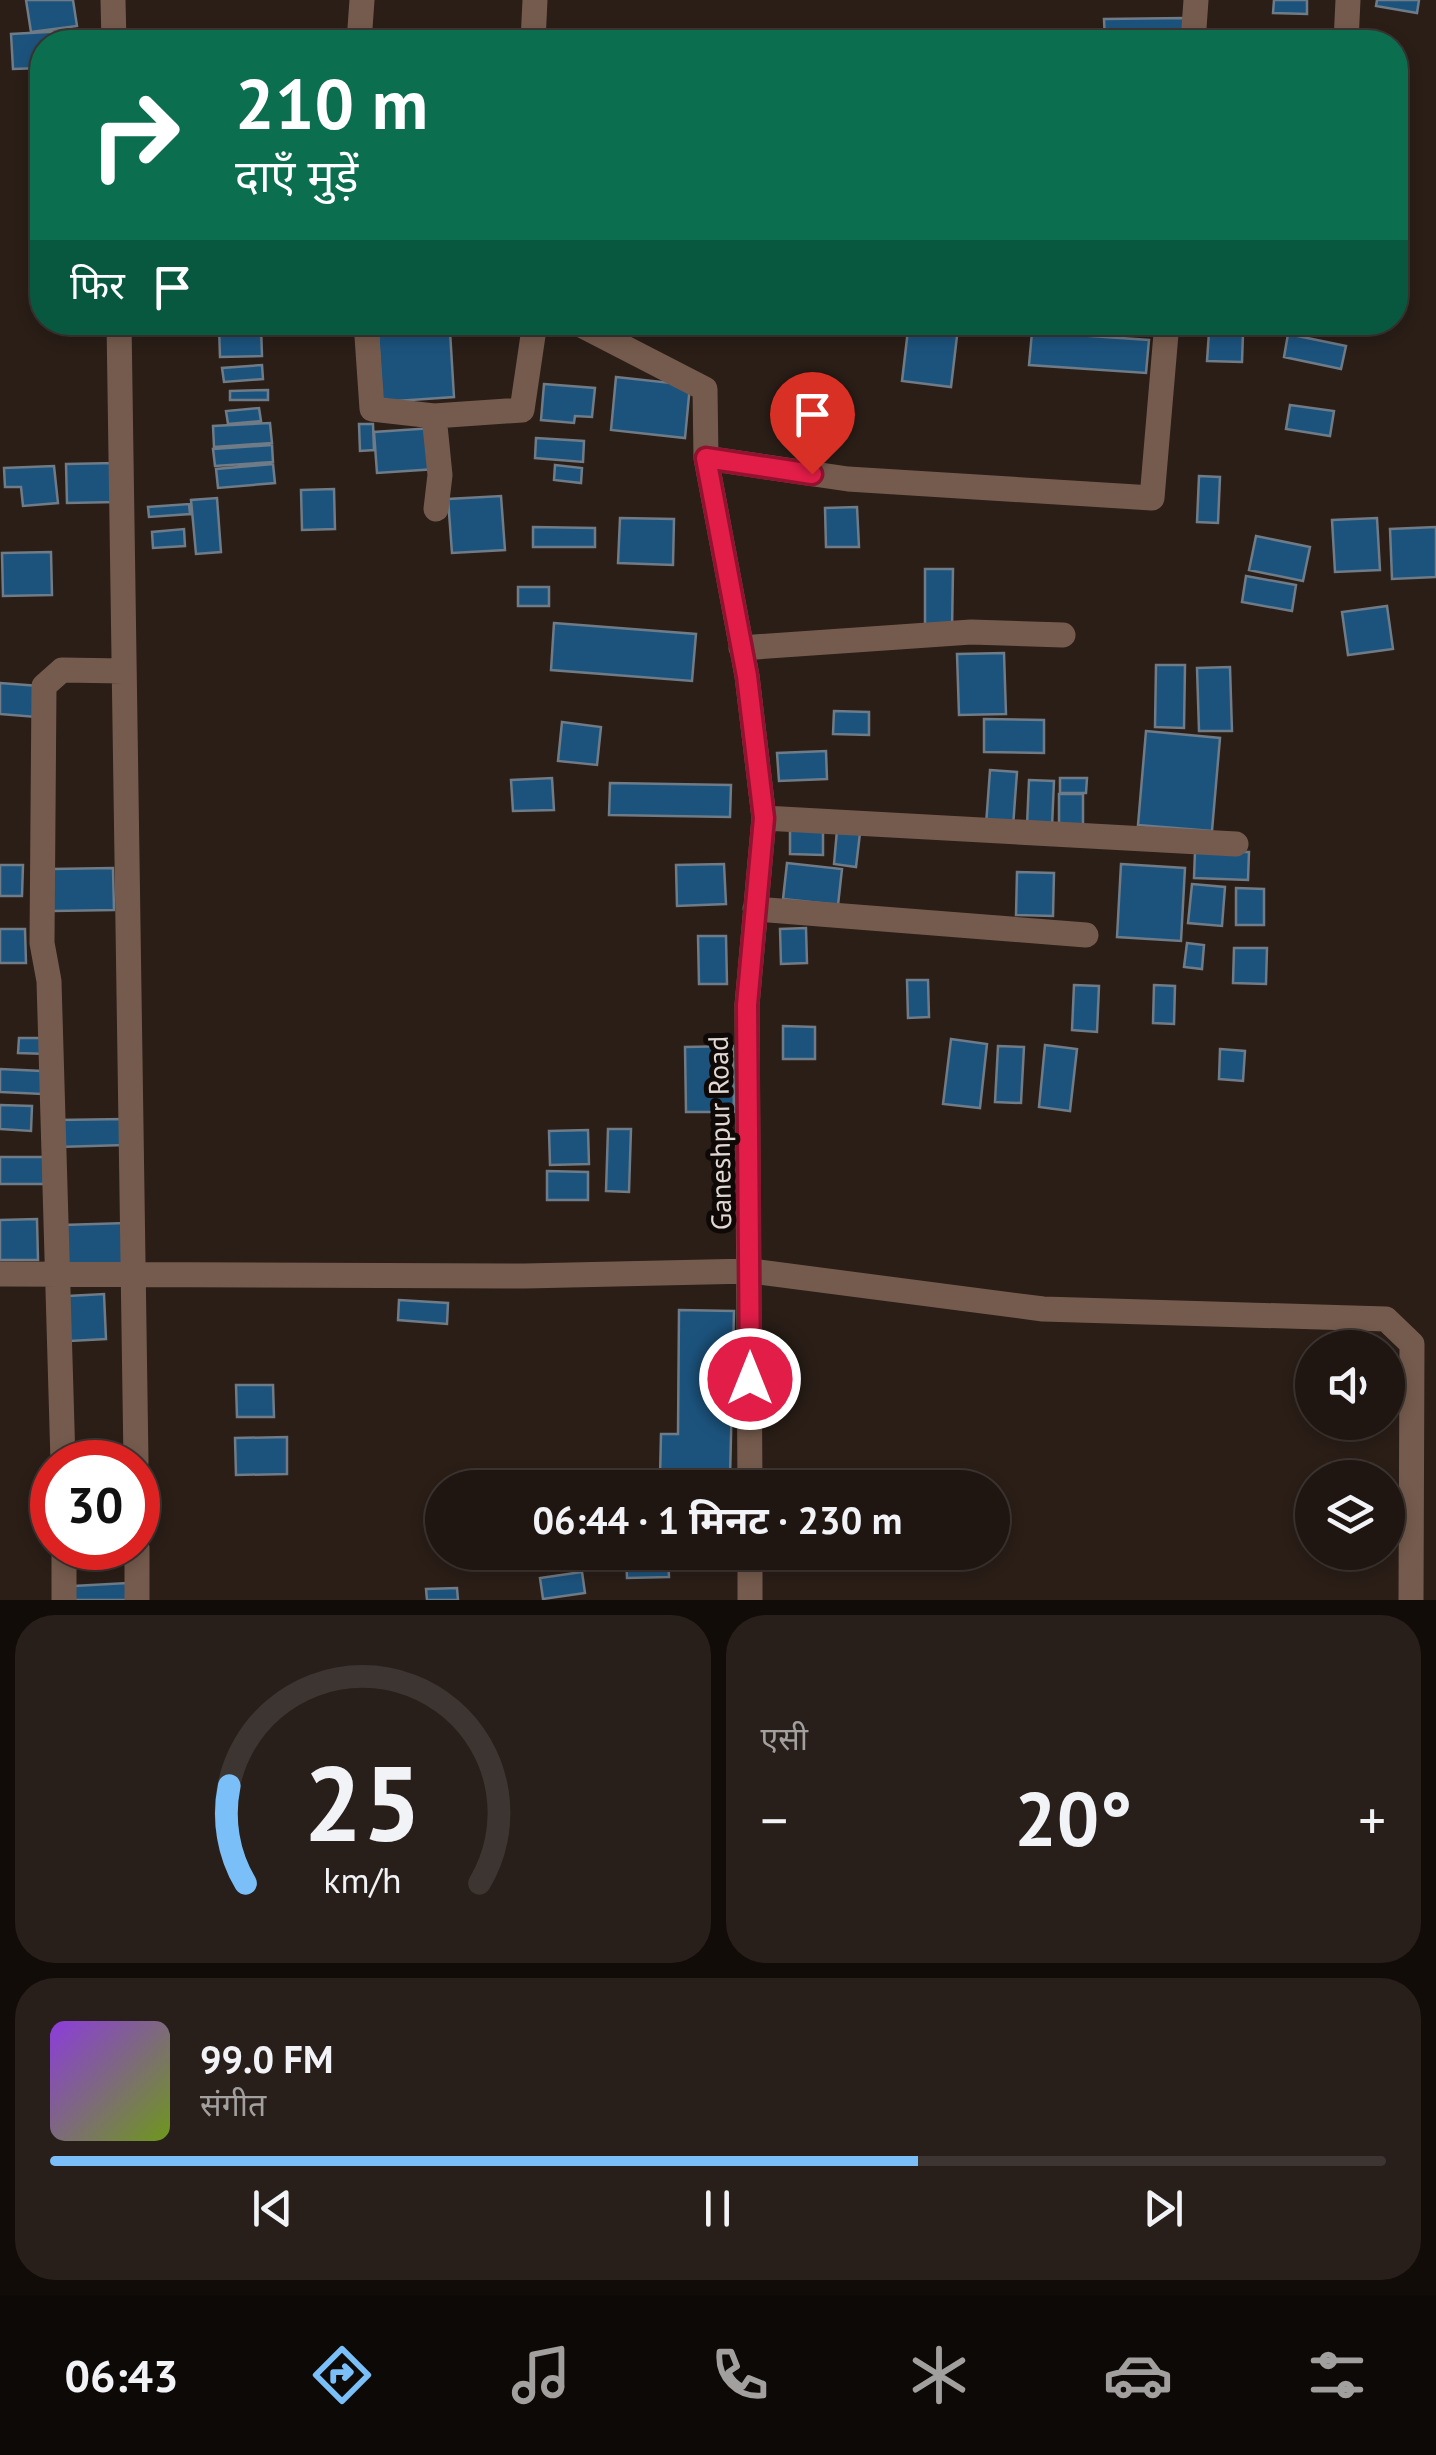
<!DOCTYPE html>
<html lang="hi">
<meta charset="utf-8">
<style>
body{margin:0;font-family:"PT Sans","Noto Sans Devanagari",sans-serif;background:#281f1a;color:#f1f3f6;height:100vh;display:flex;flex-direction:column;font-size:38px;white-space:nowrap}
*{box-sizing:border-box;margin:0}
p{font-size:32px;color:#a29f9f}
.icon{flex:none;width:55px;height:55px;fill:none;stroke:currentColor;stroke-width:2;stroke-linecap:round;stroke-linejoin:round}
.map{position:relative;height:1600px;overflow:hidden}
.panel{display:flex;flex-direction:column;gap:15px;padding:15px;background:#120c09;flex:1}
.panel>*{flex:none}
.banner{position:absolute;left:30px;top:30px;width:1378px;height:305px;border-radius:40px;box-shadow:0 5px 15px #0003,0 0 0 2px #3d3531;background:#0b6e4f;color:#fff;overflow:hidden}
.tools{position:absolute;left:1295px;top:1330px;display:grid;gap:20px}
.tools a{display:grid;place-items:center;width:110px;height:110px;border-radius:50%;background:#201611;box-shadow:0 5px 15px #0003,0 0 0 2px #3d3531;font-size:50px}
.speed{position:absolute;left:30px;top:1440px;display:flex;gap:20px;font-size:50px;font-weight:700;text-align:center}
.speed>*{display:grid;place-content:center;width:130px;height:130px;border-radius:50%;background:#201611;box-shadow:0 5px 15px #0003,0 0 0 2px #3d3531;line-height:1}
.speed .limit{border:15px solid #d22;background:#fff;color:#111}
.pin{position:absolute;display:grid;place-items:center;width:85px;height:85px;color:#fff;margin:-102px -42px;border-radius:50% 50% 50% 0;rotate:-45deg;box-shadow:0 0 10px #0007}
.pin .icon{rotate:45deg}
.me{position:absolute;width:110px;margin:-55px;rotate:0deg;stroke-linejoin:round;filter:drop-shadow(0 0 8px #0008)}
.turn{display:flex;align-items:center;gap:35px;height:210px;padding:0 40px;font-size:45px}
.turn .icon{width:130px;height:130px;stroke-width:2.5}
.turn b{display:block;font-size:70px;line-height:85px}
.then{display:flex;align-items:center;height:95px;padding:0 40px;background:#0003;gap:20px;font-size:38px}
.big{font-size:75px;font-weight:700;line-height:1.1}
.panel .tile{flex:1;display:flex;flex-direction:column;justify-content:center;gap:15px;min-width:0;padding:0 35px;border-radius:40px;background:#281f1a}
.panel .dial{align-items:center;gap:0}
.dial svg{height:260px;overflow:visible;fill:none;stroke:#3d3531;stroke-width:7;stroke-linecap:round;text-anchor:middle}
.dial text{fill:#f1f3f6;stroke:none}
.song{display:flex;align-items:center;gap:30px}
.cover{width:120px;height:120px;border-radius:15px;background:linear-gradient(135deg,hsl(270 70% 55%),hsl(80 70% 35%))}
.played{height:10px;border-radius:5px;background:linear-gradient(90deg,#7abff8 65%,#3d3531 65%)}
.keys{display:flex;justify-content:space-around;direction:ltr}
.heat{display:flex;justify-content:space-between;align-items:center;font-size:55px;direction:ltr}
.panel .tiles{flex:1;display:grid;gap:15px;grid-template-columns:1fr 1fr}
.tile:last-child{grid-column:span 2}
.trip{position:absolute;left:425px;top:1470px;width:585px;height:100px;border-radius:50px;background:#201611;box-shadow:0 5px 15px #0003,0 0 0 2px #3d3531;font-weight:700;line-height:100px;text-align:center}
.tab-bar{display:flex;height:160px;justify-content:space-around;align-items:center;background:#0d0907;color:#a29f9f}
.tab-bar .icon{width:70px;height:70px}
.tab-bar .active{color:#7abff8}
.tab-bar b{font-size:45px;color:#f1f3f6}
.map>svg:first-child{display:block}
.building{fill:#1c537d;stroke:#6f7b86;stroke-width:2.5}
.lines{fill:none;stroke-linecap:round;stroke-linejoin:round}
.minor{stroke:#755b4d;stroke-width:25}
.route-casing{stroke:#92132f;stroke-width:25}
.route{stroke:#e11d48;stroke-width:18}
.labels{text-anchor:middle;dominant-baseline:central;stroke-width:10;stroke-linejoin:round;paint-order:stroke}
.street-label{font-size:28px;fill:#e1d8d4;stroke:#0e0906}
</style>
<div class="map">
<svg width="1436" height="1600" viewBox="0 0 1436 1600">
<rect width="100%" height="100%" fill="#2a1e17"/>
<!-- building -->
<path class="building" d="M26 0H73L77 26 31 32Z
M1274 0H1307V14L1273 13Z
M1377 0H1419L1417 13 1376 6Z
M1185 18 1186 41 1105 42 1104 19Z
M85 30V42H42V68L13 69 11 34Z
M1029 322H1083L1082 334 1028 327Z
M219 327H261L262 356 220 357Z
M908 330 957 336 951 387 902 381Z
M450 331 454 397 382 402 378 336Z
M1032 332 1149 340 1146 373 1029 365Z
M1209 332 1243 334 1242 362 1207 361Z
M1288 334 1346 346 1341 369 1284 357Z
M262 365 263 379 224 382 222 368Z
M616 377 690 385 685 438 611 430Z
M544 384 595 388 592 417 575 416 574 423 541 420Z
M268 390V400H230V391Z
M1290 405 1334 411 1330 436 1286 429Z
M259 408 261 421 228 424 226 411Z
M270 423 272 443 214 447 213 426Z
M359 424H373L374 450 360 451Z
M433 428 436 469 377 473 374 432Z
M536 438 584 441 583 462 535 458Z
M272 445 273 462 215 466 213 449Z
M115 463 116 502 67 503 66 464Z
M273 464 275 483 218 488 216 469Z
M555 465 582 468 581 483 554 480Z
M54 466 58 503 23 506 21 487H5L4 468Z
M1199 476 1220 477 1218 523 1197 522Z
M334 489 335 529 302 530 301 490Z
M501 496 505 550 452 553 448 499Z
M217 498 221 552 196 554 191 500Z
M189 504 190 514 149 517 148 507Z
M857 507 859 547H826L825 508Z
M620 518 674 519 673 565 618 563Z
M1377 518 1380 570 1335 572 1332 520Z
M533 527 595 528V547H533Z
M1436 527V577L1392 579 1390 529Z
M184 529 185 546 153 548 152 532Z
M1256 536 1310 547 1303 581 1249 570Z
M51 552 52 595 3 596 2 553Z
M925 569H953L952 632H925Z
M1246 576 1296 585 1292 611 1242 602Z
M518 587H549V606H518Z
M1387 606 1393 649 1348 655 1342 612Z
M554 623 696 634 692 681 551 670Z
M1004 653 1006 714 959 715 957 654Z
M1156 665H1185L1184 728 1155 727Z
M1230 667 1232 731H1199L1197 668Z
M0 683 39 686 36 717 0 714Z
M834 711 869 712V735L833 734Z
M984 719 1044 720V753L984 752Z
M562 722 601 727 597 765 558 761Z
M1146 731 1220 738 1212 831 1138 825Z
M826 751 827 779 779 781 777 753Z
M990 770 1017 772 1013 827 986 825Z
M552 778 554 810 513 811 511 780Z
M1060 778H1087L1086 793H1060Z
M1029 780 1054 781 1052 827 1027 825Z
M610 783 731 785 730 817 609 815Z
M1059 794H1083V828H1059Z
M790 824H823V855L790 854Z
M837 830 860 833 856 867 834 864Z
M1195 851 1249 852 1248 880 1194 878Z
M787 863 842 869 838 905 783 899Z
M724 864 726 904 677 906 676 865Z
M1121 864 1185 868 1181 941 1117 937Z
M0 865H23L22 896H0Z
M113 868 114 910 53 911 52 869Z
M1017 872 1054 873 1053 916 1016 915Z
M1192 884 1225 887 1222 926 1188 923Z
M1236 888 1264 889V925H1236Z
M806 928 807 963 781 964 780 929Z
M0 929H25L26 963H0Z
M698 936H726L727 984H699Z
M1187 943 1204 945 1202 969 1184 967Z
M1234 948H1267L1266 984 1233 983Z
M907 980H928L929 1017 908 1018Z
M1074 985 1099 986 1097 1032 1072 1030Z
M1154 985 1175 986 1174 1024 1153 1023Z
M783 1026 815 1027V1059H783Z
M19 1038H48V1054L18 1053Z
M951 1039 987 1044 980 1108 943 1104Z
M1045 1045 1077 1049 1070 1111 1039 1107Z
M733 1046 734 1112H686L685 1047Z
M998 1046 1024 1047 1021 1103 995 1102Z
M1220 1049 1245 1051 1243 1081 1219 1079Z
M0 1069 42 1071V1094L0 1092Z
M0 1105 32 1106 31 1131 0 1129Z
M125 1119V1145L58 1147 57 1120Z
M608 1129H631L629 1192 606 1191Z
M588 1130 589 1164 550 1165 549 1131Z
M0 1157H44V1184H0Z
M547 1171 588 1172V1200H547Z
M37 1219 38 1260H0V1220Z
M126 1223 127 1266 65 1268 63 1225Z
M104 1294 106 1339 70 1341 68 1296Z
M399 1300 448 1303 447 1324 398 1320Z
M679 1310 734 1311 730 1478 660 1477 661 1434H678Z
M236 1385H273L274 1417H237Z
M287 1437V1474L236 1475 235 1438Z
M626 1552H668L669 1577 627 1578Z
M834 1552H911L910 1564 833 1561Z
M582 1572 585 1593 543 1599 540 1578Z
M127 1583V1600H75L74 1586Z
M457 1588 458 1600H427L426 1589Z"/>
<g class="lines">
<!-- minor -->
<path class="minor" d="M113 0 114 42
M359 42 362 0
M533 42 535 0
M1193 42 1196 0
M1346 42 1348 0
M119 322 136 1462
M366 322 372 409 434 416
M575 322 705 389 706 458 747 676 764 818 747 1005 750 1488
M706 458 848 479 1152 498 1167 322
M436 509 440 475 434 416 522 410 535 322
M741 648 971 632 1063 635
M764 818 1236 844
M755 909 1086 935
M0 1274 525 1276 751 1271 1043 1309 1386 1319 1412 1344 1411 1600
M63 1462 49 981 42 943 44 686 62 670 124 671
M137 1548V1600
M64 1600V1548
M750 1600V1552"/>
</g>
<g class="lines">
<defs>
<path id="route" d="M750 1379 747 1005 764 818 747 676 706 458 812 474"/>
</defs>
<!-- route casing -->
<use href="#route" class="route-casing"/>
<!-- route -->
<use href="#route" class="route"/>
</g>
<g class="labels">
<!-- street labels -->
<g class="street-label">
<text transform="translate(719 1133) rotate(-91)">Ganeshpur Road</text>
</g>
</g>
</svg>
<div class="tools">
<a><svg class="icon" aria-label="sound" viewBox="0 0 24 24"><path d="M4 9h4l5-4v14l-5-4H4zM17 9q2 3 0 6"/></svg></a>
<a><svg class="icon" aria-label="layers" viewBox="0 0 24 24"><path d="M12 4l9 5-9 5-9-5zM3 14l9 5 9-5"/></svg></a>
</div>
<div class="speed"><div class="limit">30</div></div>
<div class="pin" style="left:812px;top:474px;background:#d93025"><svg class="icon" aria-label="arrive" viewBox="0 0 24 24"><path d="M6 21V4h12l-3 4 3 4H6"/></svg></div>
<svg class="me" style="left:750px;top:1379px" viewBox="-20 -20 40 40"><circle r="17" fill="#e11d48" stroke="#fff" stroke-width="3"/><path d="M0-11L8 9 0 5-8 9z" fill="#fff"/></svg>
<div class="trip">06:44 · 1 मिनट · 230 m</div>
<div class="banner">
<div class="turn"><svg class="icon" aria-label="right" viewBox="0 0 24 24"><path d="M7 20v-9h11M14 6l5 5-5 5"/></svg><div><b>210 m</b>दाएँ मुड़ें</div></div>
<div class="then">फिर<svg class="icon" aria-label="arrive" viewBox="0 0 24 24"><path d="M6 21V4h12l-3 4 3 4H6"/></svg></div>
</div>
</div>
<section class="panel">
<div class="tiles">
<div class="tile dial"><svg viewBox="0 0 100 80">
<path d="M14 69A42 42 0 1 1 86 69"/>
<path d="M14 69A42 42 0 0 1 9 39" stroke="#7abff8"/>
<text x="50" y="56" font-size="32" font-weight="700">25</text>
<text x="50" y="72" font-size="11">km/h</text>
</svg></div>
<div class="tile"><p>एसी</p>
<div class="heat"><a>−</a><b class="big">20°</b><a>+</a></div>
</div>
<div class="tile">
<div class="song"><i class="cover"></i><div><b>99.0 FM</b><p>संगीत</p></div></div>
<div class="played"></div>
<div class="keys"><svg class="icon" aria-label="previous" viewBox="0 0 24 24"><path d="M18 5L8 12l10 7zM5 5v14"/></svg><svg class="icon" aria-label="pause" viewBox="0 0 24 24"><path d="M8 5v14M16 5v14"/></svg><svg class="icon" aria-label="next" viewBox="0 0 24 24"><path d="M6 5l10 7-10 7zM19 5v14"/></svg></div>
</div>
</div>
</section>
<nav class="tab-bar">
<b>06:43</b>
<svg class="icon active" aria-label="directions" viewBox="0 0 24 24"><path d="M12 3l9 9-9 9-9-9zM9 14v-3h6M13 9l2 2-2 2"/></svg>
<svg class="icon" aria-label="music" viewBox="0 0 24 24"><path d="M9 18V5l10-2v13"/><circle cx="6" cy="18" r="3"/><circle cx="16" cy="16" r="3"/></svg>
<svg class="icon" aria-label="phone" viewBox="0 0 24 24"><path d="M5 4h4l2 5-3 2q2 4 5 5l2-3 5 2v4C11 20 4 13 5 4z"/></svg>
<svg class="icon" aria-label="climate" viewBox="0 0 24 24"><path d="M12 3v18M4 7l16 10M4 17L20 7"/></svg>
<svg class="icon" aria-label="car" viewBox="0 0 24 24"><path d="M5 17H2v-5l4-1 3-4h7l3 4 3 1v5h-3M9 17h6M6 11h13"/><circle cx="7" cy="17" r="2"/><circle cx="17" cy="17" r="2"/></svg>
<svg class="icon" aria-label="filters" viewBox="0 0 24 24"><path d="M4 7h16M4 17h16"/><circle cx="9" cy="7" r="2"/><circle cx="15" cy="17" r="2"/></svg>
</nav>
